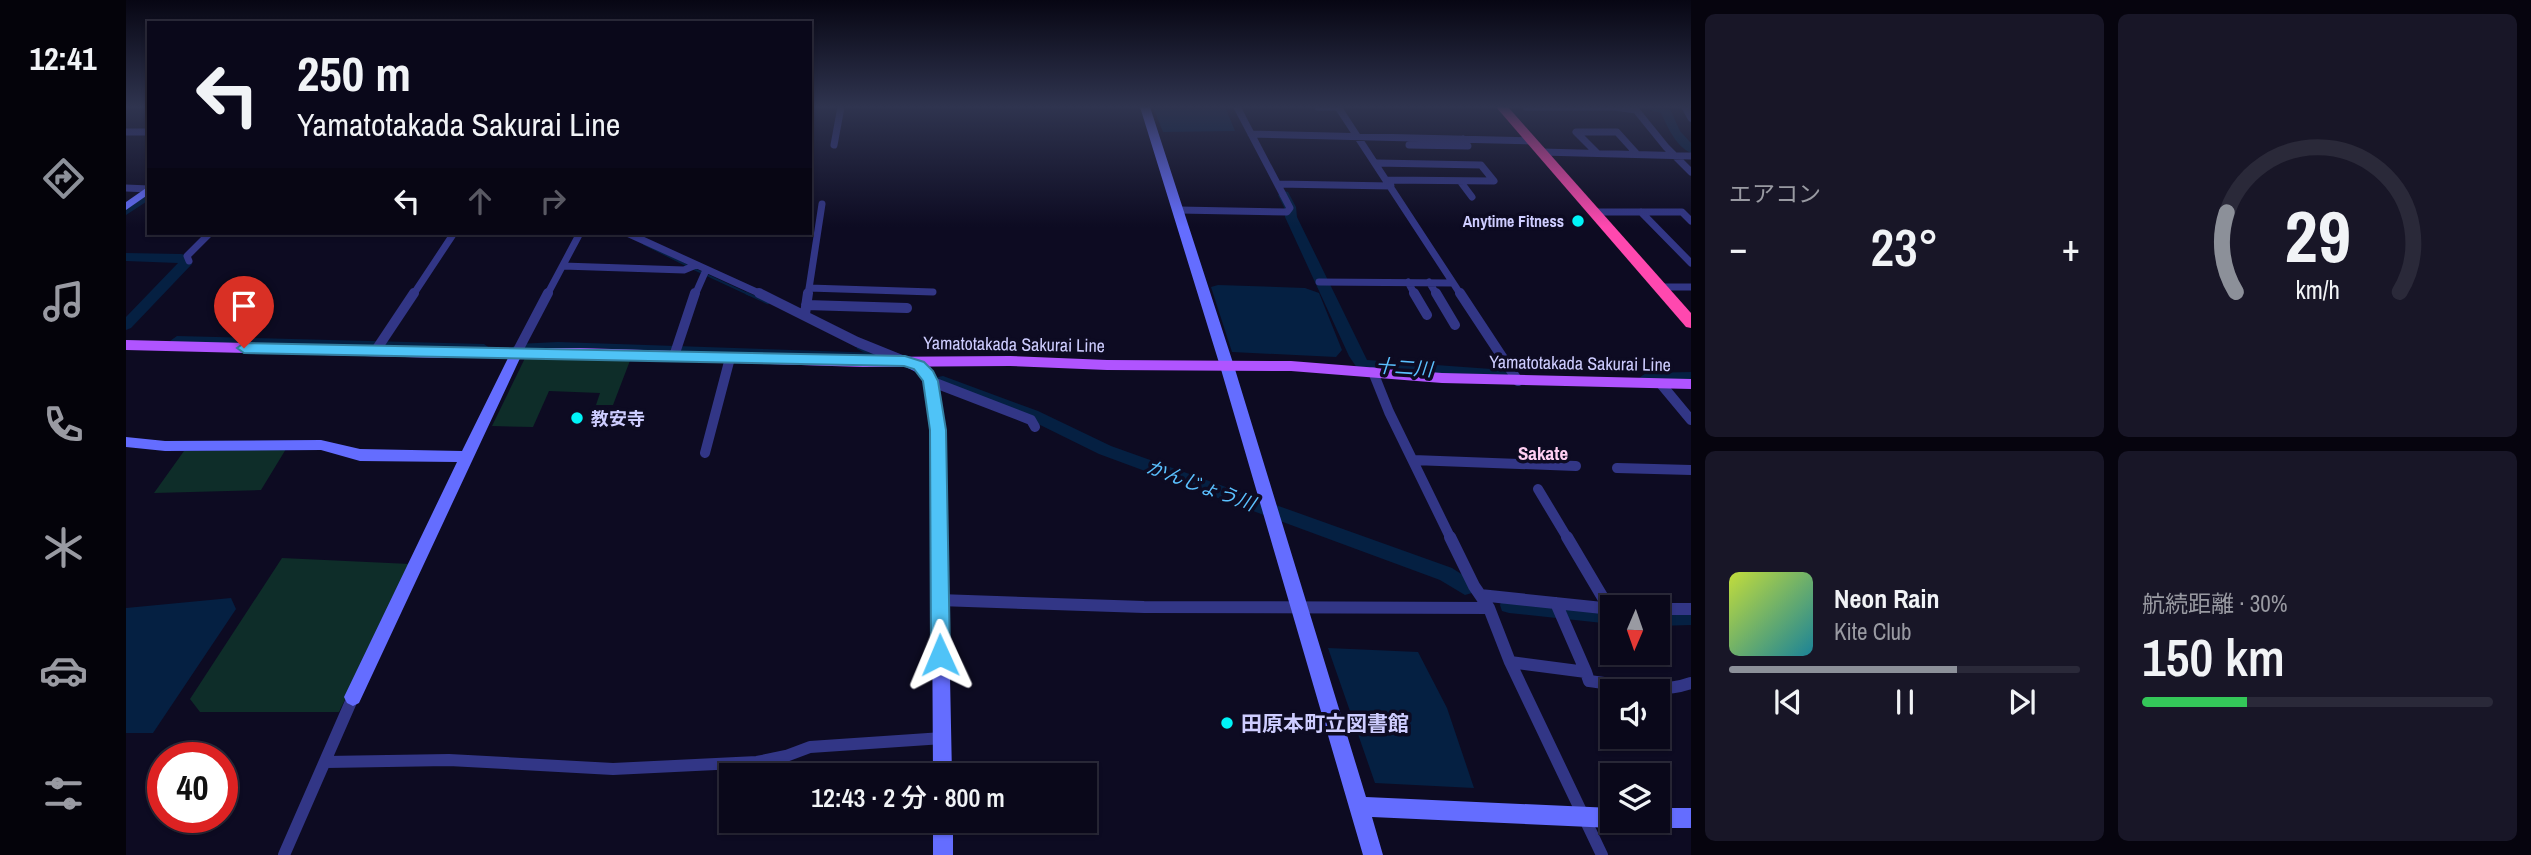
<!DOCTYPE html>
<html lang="ja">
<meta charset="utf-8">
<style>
body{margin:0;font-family:"Archivo Narrow","Noto Sans JP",sans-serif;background:#181627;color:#f1f3f6;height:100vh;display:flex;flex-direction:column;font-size:26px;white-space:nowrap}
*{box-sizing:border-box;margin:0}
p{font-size:23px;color:#999aa2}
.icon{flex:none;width:38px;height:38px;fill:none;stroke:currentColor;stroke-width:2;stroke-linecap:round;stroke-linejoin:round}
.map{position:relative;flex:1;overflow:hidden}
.details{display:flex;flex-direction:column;gap:14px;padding:14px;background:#06040e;width:840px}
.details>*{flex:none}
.top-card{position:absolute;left:21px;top:21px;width:665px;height:214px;border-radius:0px;box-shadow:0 2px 5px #0004,0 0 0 2px #2a2939;background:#0a081a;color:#f1f3f6;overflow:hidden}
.needle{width:46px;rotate:182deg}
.controls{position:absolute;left:1474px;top:595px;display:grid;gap:14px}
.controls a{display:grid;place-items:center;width:70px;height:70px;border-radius:0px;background:#0a081a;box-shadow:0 2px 5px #0004,0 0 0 2px #2a2939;font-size:35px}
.speed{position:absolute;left:21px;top:742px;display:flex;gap:14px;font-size:35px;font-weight:700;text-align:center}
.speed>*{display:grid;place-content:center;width:91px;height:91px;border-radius:50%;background:#0a081a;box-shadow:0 2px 5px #0004,0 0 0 2px #2a2939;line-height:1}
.speed .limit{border:10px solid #d22;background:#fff;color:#111}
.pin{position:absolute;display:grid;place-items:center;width:60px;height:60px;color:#fff;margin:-72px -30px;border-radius:50% 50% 50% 0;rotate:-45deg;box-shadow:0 0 7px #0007}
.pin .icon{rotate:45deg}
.me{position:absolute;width:77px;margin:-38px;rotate:359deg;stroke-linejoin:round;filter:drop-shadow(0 0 5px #0008)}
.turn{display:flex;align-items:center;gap:24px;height:147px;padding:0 35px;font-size:32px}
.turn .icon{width:91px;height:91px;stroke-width:2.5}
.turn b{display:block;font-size:49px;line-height:60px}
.lanes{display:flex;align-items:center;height:66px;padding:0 35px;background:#0003;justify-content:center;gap:35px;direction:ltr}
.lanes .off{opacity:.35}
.big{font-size:52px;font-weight:600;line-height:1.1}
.details .tile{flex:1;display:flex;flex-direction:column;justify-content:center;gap:10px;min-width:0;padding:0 24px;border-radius:10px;background:#181627}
.details .dial{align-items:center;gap:0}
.dial svg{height:182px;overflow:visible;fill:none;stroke:#2a2939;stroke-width:7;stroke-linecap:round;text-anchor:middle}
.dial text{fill:#f1f3f6;stroke:none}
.song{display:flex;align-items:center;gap:21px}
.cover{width:84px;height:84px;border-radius:10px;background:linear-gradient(135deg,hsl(70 70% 55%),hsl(190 70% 35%))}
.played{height:7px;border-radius:4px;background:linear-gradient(90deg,#8c9099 65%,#2a2939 65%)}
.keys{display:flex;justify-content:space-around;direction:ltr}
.heat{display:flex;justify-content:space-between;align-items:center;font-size:38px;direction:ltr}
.charge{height:10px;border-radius:5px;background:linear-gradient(90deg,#34c759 30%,#2a2939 0)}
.details .tiles{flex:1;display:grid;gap:14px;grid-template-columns:repeat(2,1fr)}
.trip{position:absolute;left:593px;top:763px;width:378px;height:70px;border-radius:0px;background:#0a081a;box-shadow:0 2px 5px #0004,0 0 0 2px #2a2939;font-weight:600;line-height:70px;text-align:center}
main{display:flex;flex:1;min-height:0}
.menu{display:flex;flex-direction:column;width:126px;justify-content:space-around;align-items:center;background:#04030a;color:#999aa2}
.menu .icon{width:49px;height:49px}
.menu .selected{color:#8c9099}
.menu b{font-size:32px;color:#f1f3f6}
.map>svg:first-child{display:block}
.green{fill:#0e2d29}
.water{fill:#052042}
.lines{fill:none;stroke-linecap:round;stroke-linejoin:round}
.stream-far1{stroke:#052042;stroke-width:2}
.stream{stroke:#052042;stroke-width:2.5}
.river{fill:#052042;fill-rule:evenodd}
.street-far2{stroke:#323686;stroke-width:7}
.street-far1{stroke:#323686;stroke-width:10}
.street{stroke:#323686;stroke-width:12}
.secondary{fill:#646dff;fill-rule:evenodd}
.primary{fill:#b054ff;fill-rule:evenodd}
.highway{fill:#ff48af;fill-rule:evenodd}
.route{fill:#4fc3f7;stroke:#337fa1;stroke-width:2}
.poi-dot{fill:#00f4f8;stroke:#0d0b22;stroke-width:2.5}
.labels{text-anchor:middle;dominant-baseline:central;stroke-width:7;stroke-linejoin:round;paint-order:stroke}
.far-poi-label{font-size:16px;font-weight:bold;fill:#cecdff;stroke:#0d0b22;text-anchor:end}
.street-label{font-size:18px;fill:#cecdff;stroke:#0d0b22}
.poi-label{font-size:18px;font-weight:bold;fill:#cecdff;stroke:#0d0b22;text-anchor:start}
.water-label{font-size:19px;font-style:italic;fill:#5bc1ff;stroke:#0d0b22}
.neighbourhood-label{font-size:19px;font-weight:bold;fill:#ffcff2;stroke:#0d0b22}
.near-poi-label{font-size:21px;font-weight:bold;fill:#cecdff;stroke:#0d0b22;text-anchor:start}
</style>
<main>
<nav class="menu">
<b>12:41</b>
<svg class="icon selected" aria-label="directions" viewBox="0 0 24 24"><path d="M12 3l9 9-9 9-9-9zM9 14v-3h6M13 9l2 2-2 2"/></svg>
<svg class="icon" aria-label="music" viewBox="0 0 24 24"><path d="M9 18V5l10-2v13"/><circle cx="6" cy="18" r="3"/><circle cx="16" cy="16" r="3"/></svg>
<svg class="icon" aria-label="phone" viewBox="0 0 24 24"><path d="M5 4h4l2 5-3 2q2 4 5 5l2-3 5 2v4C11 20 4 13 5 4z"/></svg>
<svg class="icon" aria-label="climate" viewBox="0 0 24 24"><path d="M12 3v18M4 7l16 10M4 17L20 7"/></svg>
<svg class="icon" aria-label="car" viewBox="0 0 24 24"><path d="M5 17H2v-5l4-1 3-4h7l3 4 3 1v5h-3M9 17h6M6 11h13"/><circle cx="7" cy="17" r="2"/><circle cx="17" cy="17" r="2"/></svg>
<svg class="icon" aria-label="filters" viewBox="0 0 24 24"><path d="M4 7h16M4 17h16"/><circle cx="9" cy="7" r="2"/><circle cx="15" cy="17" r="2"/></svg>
</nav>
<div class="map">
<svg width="1565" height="855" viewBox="0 0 1565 855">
<rect width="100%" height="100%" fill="#0d0b22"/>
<!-- green -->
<path class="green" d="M400 356 505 358 487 405H470L474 393 423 391 407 427 366 426Z
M160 449 135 490 28 493 58 451Z
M156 558 284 564 213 712H74L64 699Z"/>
<!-- water -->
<path class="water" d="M1027 107H1099L1109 131 1037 132Z
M1092 285 1179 288 1193 293 1216 350 1210 357 1106 352 1085 287Z
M105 598 110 609 27 733H0V608Z
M1202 648 1292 652 1321 708 1348 788 1249 783Z"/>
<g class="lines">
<!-- stream-far1 -->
<path class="stream-far1" d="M518 244 562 266
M568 269 624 295"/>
<!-- stream -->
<path class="stream" d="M620 293 642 303
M732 348 749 357"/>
<!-- river -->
<path class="river" d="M1512 107H1543L1554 131 1565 143V153C1550 146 1542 128 1535 113Z
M19 191H23V200L0 215V205Z
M1158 191 1162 192 1170 207 1171 217 1241 360 1379 370 1384 371 1386 375 1384 379 1257 373 1231 368 1223 356 1159 217 1158 207 1152 195Z
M0 253 55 254 60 255 66 264 5 328 0 330V317L52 263 0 261Z
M51 336 358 344 365 349 358 354 46 344 44 341Z
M432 342 754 353 761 358 754 363 432 352 391 354 384 349 391 344Z
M1565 372V382L1520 383 1513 378 1520 373Z
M817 376 912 411 985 446 1326 568 1346 581 1348 587 1346 593 1339 595 1314 580 973 454 902 419 812 385 810 381 812 377Z
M1383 597 1486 608V624L1383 613 1376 611 1374 605 1376 599Z
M1565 609V625L1531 626V610Z"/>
<!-- street-far2 -->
<path class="street-far2" d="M1192 107H1213
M1212 107 1335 295
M1400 107H1489L1510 110 1540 147 1565 172
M1559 107 1565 118
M0 132H23
M1125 134 1406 141
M708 145 715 107
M1283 145 1342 146 1337 139
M1416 152 1565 156
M1471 153 1450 132H1491L1510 153
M1251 163 1355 165 1368 181 1261 180
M1334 181 1346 197
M1152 184 1265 186
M0 188 23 189
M1053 210 1161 212 1164 208 1111 107
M1468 212H1556L1565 221
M1515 212 1565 263
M501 233 637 295
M63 261 61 256 84 233
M437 266 558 270 570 265
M1193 282 1327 283
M1282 282 1289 295
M1303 282 1311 295
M1533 287H1565
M683 288 807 292
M287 295 328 233
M421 295 454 233
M569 295 580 270
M682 295 696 204"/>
<!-- street-far1 -->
<path class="street-far1" d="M633 293 731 342 778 361
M1288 293 1301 315
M1310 293 1329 325
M1334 293 1392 381
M680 305 781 308
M679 314 682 293
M250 350 288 293
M390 354 422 293
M548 356 569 293
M1247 372 1263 412 1325 539
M804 381 905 420 909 427
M1535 384 1565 420
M579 453 604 358
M1287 460 1450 466
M1491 468 1565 470
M1412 489 1442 539"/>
<!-- street -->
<path class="street" d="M1324 537 1348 586 1363 608 1384 662 1476 855
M1441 537 1483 608
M1354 595 1486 609
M813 600 1018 607 1363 608
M1430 603 1460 672
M1531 609H1565
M1384 662 1460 672 1463 681C1497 685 1531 695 1565 683
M200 762 323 760 487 769 631 762 660 756 684 747 817 738
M158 855 227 697"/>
<!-- secondary -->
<path class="secondary" d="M1014 107H1024L1108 366 1240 797 1486 808V821H1495L1493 825 1486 828 1246 817 1257 855H1237L1094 366Z
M23 186V194L0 210V202Z
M390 350 396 354 233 703 227 706 221 703 218 697 331 462 234 461 195 450 39 451 0 447V437L39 441 195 440 234 449 336 451 384 354Z
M779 357 805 368C814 387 816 409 819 430L826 775H807L805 430 800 392 794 374 774 364 772 361 774 358Z
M1531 808H1565V828H1531L1524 825 1522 821H1531Z
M807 821H827V855H807Z"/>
<!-- primary -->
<path class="primary" d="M0 340 319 348H454L737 357 884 356 981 360 1165 361 1316 373 1565 379V389L1316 383 1165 371 981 370 884 366 737 367 454 358H319L0 350Z"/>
<!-- highway -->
<path class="highway" d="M1370 107H1382L1565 313V328L1560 327Z"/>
</g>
<!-- sky -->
<linearGradient id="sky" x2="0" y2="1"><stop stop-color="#070613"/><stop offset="0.47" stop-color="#2f344f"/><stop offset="1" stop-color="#2f344f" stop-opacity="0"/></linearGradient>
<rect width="1565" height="227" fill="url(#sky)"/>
<!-- route -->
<path class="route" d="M118 343 779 356 798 362 807 371 812 381 820 430 824 655 821 662 814 664 807 662 805 655 804 430 797 381 788 369 778 366 118 353 111 348Z"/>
<!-- markers -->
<g class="poi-dot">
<circle cx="1452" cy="221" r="7"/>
<circle cx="451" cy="418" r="7"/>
<circle cx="1101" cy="723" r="7"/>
</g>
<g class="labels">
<!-- far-poi labels -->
<g class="far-poi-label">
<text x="1438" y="221">Anytime Fitness</text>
</g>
<!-- street labels -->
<g class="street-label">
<text transform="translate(888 344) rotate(1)">Yamatotakada Sakurai Line</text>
<text transform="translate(1454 363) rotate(1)">Yamatotakada Sakurai Line</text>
</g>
<!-- poi labels -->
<g class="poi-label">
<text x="465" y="418">教安寺</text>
</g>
<!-- water labels -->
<g class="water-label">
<text transform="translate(1278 367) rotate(4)">十二川</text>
<text transform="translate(1075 485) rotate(20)">かんじょう川</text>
</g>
<!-- neighbourhood labels -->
<g class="neighbourhood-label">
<text x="1417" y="453">Sakate</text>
</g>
<!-- near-poi labels -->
<g class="near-poi-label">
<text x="1115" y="723">田原本町立図書館</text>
</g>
</g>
</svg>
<div class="controls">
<a><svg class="needle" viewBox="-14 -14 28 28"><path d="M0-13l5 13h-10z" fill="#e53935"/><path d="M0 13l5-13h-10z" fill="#999aa2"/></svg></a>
<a><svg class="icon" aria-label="sound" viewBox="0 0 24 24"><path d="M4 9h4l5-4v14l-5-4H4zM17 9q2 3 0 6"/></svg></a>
<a><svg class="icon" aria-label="layers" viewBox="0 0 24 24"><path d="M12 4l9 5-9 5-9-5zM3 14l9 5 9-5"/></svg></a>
</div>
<div class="speed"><div class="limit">40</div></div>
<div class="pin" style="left:118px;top:348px;background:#d93025"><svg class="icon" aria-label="arrive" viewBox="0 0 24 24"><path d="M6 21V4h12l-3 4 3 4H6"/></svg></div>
<svg class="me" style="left:814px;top:655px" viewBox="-20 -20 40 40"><path d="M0-17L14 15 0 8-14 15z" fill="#4fc3f7" stroke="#fff" stroke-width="4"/></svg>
<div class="trip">12:43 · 2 分 · 800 m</div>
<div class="top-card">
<div class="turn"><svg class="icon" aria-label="left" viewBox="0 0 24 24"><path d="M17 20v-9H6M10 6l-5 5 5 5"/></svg><div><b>250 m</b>Yamatotakada Sakurai Line</div></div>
<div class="lanes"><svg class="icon" aria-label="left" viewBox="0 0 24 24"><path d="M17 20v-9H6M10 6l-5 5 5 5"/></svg><svg class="icon off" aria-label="ahead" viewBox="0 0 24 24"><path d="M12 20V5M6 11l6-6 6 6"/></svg><svg class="icon off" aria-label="right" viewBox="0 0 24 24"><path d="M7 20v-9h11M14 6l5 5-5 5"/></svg></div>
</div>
</div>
<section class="details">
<div class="tiles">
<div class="tile"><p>エアコン</p>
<div class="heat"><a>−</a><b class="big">23°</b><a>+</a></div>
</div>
<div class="tile dial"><svg viewBox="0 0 100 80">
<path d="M14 69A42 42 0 1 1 86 69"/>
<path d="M14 69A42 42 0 0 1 10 34" stroke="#8c9099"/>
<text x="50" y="56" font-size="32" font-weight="700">29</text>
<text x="50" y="72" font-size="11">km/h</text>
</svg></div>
<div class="tile">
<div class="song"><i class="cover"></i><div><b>Neon Rain</b><p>Kite Club</p></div></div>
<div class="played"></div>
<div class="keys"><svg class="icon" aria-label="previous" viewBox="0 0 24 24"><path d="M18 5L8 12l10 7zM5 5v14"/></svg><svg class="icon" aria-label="pause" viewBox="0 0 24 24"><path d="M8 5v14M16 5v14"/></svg><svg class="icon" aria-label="next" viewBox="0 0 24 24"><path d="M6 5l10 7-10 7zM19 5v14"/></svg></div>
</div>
<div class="tile"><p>航続距離 · 30%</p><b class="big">150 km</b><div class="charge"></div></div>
</div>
</section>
</main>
